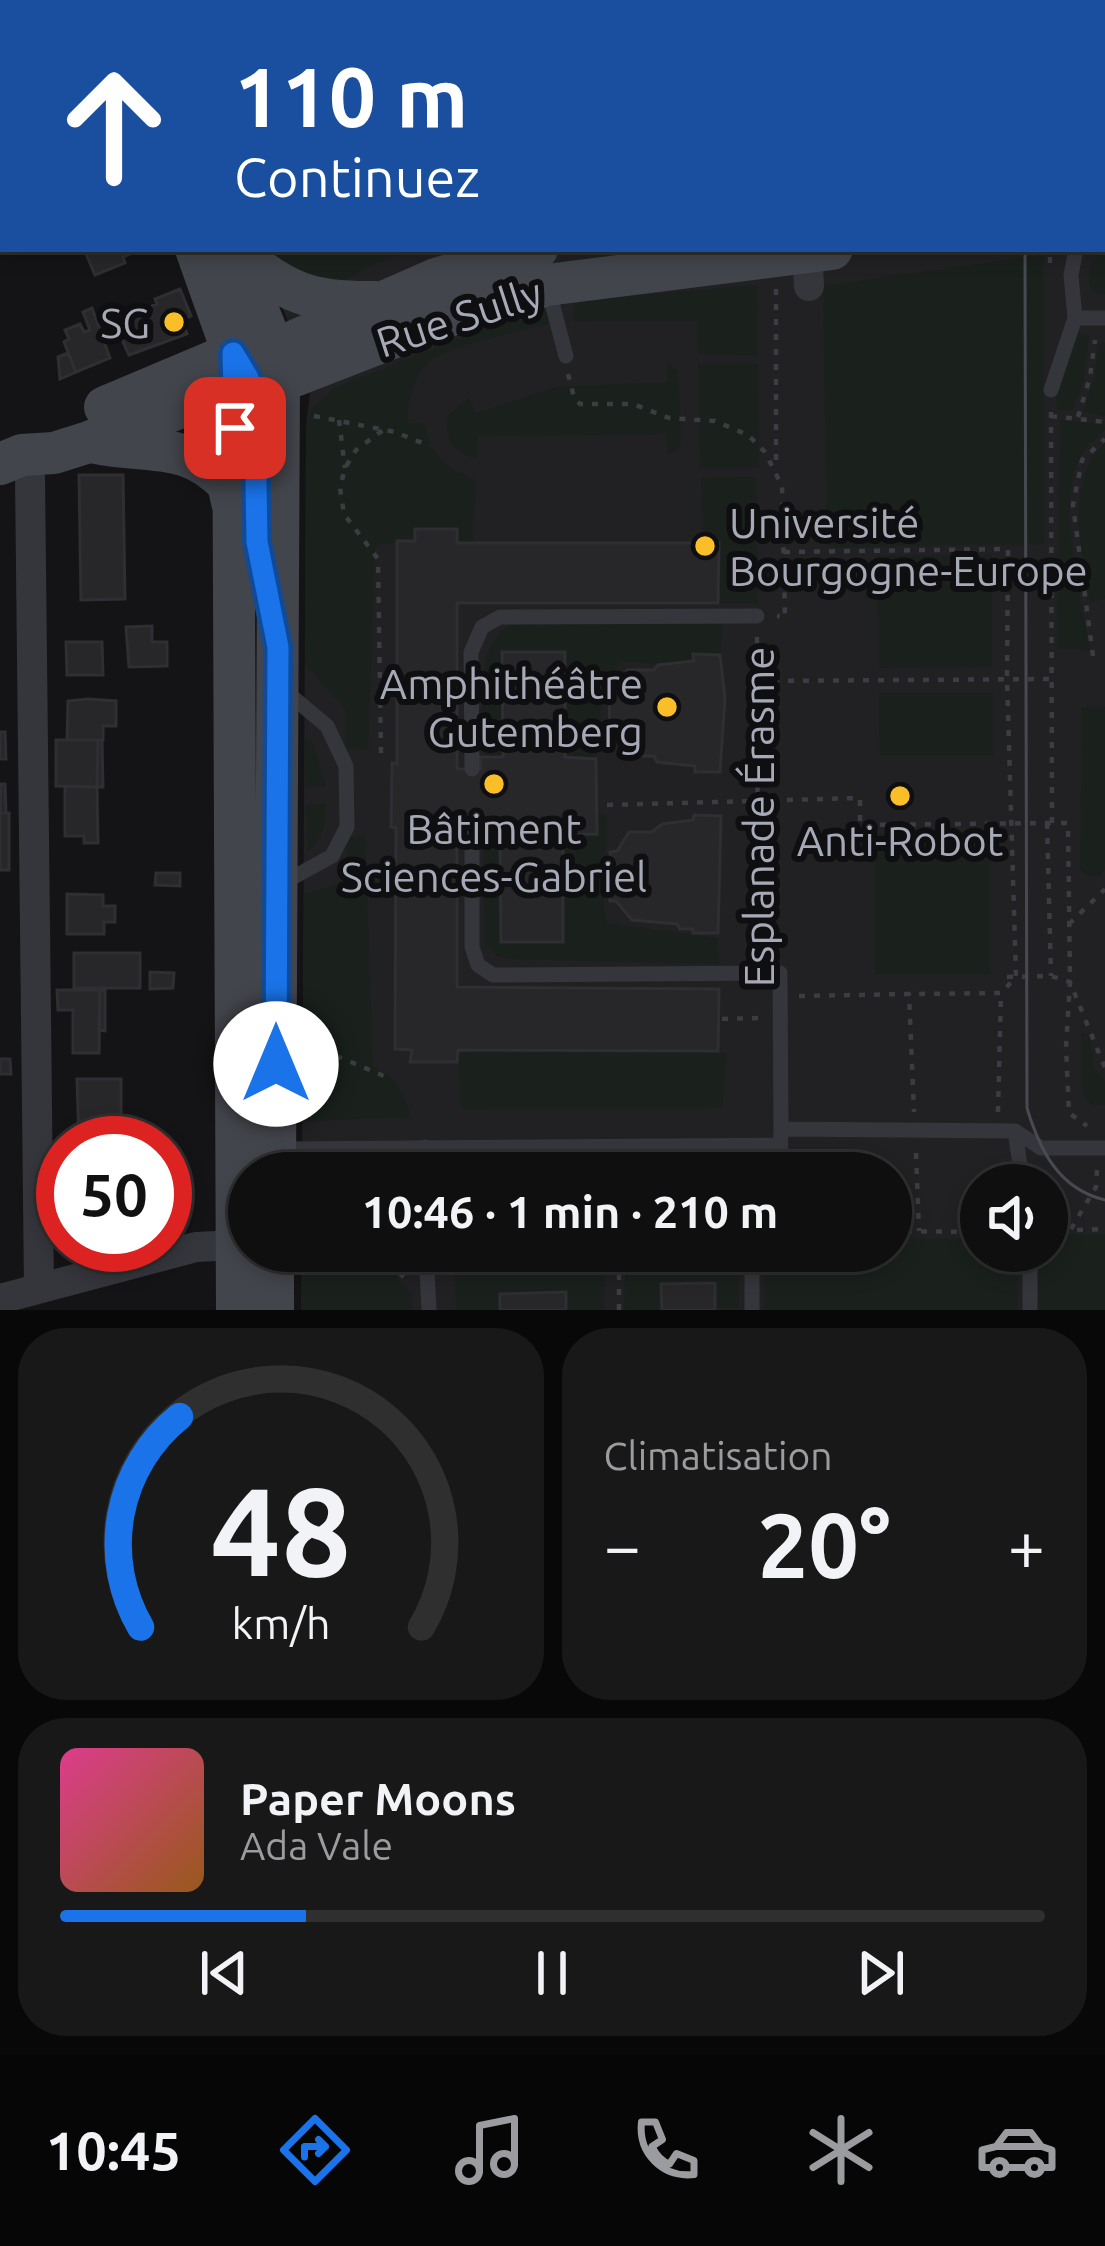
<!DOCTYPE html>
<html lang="fr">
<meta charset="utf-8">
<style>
body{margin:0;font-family:Ubuntu,sans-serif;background:#181819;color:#f1f3f6;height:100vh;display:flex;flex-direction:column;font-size:45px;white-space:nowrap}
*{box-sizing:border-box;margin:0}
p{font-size:39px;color:#9b9c9f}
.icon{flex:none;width:66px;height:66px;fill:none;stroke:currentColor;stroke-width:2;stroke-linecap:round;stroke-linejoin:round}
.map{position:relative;height:1310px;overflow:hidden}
.details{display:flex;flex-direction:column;gap:18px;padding:18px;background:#080809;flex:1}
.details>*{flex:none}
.top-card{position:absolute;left:0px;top:0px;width:1107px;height:252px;box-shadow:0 6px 18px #0003,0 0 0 3px #2f2f30;background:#1a4fa0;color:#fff;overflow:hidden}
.controls{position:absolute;left:960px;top:1164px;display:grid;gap:24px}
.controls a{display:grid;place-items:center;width:108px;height:108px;border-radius:50%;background:#0f0f10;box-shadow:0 6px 18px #0003,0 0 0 3px #2f2f30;font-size:60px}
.speed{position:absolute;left:36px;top:1116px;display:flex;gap:24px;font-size:60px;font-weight:700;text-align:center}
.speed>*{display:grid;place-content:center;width:156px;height:156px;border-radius:50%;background:#0f0f10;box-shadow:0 6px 18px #0003,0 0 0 3px #2f2f30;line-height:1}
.speed .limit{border:18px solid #d22;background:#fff;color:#111}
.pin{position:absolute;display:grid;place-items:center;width:102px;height:102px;color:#fff;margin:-51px;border-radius:24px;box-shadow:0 6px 18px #0006}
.me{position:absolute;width:132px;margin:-66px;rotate:0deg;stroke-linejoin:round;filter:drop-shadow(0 0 9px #0008)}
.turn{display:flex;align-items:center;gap:42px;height:252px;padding:0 36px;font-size:54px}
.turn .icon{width:156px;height:156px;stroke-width:2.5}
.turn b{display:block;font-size:84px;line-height:102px}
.big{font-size:90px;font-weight:700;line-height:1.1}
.details .tile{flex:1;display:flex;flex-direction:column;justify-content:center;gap:18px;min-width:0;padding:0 42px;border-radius:48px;background:#181819}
.details .dial{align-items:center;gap:0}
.dial svg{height:312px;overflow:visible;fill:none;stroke:#2f2f30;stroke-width:7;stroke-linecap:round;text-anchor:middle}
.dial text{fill:#f1f3f6;stroke:none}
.song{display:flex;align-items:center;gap:36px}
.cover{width:144px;height:144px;border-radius:18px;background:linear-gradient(135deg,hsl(330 70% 55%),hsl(30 70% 35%))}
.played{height:12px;border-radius:6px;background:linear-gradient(90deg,#1a73e8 25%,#2f2f30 25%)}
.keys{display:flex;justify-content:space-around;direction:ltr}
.heat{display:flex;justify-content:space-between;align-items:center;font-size:66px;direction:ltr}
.details .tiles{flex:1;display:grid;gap:18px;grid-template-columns:1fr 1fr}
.tile:last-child{grid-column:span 2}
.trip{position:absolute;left:228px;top:1152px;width:684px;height:120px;border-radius:60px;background:#0f0f10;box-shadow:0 6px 18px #0003,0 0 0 3px #2f2f30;font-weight:700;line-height:120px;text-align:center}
.tab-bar{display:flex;height:192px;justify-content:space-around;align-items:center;background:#060606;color:#9b9c9f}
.tab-bar .icon{width:84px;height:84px}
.tab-bar .selected{color:#1a73e8}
.tab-bar b{font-size:54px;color:#f1f3f6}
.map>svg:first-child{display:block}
.built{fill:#212023;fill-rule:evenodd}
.green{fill:#1a211c}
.building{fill:#27272a;stroke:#2f2e32;stroke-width:3}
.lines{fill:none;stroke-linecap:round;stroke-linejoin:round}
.path{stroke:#3b3d43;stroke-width:4.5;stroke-dasharray:6 9;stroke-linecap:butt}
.lane{stroke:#35363c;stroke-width:15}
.street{stroke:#35363c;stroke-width:30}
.secondary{stroke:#43454c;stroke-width:42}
.tram{stroke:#484a51;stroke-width:3}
.route-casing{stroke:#114b97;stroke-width:30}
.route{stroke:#1a73e8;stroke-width:21}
.poi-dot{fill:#fabe29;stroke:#0f0f11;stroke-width:4.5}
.labels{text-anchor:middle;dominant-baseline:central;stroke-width:12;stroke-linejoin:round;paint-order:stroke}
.street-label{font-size:42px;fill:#a6aab7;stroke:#0f0f11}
.poi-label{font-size:42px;fill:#a6aab7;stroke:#0f0f11;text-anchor:end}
</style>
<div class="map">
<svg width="1105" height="1310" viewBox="0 0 1105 1310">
<rect width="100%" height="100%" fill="#141416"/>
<!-- built -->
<path class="built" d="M146 0H1105V1310H301L302 1251H891V1173H302L306 428 312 375 256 249H1104V3ZM981 1185H1047V1251H981Z"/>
<!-- green -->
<path class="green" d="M1105 243V295L1096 293 1089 285V268Z
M256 249H414L367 267 336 287 262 262Z
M1043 255 1044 544 827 547 823 286Z
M757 285 758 355 698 354 697 321 574 322 573 301Z
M547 309 552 323C526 329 449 346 430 361 412 377 408 402 407 423L425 424C430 456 446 468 476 480L473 543H457L456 529H416L415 541 375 545 368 750 345 747V709L305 664 306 428 311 409 336 387 484 329Z
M1077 332 1089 336 1084 380 1073 410 1058 411 1056 396Z
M1105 342V416L1083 412 1094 379 1098 346Z
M667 362 678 371 682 439 678 449 668 455 666 434 478 436 477 458C453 456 445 439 447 416L469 398 476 413 557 387 667 382Z
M698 363 758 364 759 468 700 469Z
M1060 420 1105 424V430C1099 436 1090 442 1085 449 1052 494 1082 598 1090 651L1057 648Z
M1105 442V599L1090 603C1082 547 1063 487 1105 442Z
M756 477 758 603H718L719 544 703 543 701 478Z
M992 555V667L879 668 877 556Z
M514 623 723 624 720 655 685 665 620 662 604 688 596 759 565 757 564 652H503V757H484C484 714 469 646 514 623Z
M879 693H993L994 755H880Z
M1105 707V868L1101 875 1089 877 1080 869 1082 708Z
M305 738 311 739 326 785 323 787 306 786Z
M305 804H325C327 822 321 842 308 852Z
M597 814 606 815C610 852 598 887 607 923L717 938 719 964 509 959 496 955 484 943 483 837H500L502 942H563V835L596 834Z
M875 833H990V974H875Z
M365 834 373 1067C395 1075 405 1095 411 1117L303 1121 304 894 333 886 348 876 345 838Z
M1081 1032 1089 1034 1095 1070 1105 1081V1106H1093L1082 1094Z
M458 1050 718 1051 727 1054 722 1108 461 1109Z
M411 1148 413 1173H306L305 1162 311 1152Z
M1047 1234H1105V1310H1038L1037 1251H1047Z
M891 1238 981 1239V1251H1018V1310H764V1251H891Z
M302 1251H374L412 1295V1310H301Z
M454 1251H605L604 1310H566L565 1292 501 1294 500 1310H456Z
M626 1251H738L739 1308H715V1284L661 1285 662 1310H624Z"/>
<!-- building -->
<path class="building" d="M305 0H356L357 3H307Z
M518 0H676L677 3H519Z
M84 249H131L132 253 123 257 125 263 95 275Z
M180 289 191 316 181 320 187 334 129 355 114 322 157 304 155 299Z
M92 308 110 358 76 372 64 342 69 339 65 330 80 324 84 332 90 330 83 312Z
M68 353 76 372 60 379 58 357Z
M79 475H123L125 599 81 600Z
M415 529H457V543H719L718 603H457V769H481L480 757H503L502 652H565V757L596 759 597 834 563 835V942H501L500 837H479V822L457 821V987L719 989 718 1051 458 1050 457 1062H410L412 1050 395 1049 396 828 391 827 392 763 397 764V541H415Z
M152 626V642H167V666L129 667 126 627Z
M66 642H102L103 675H67Z
M693 654 720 655 725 698 720 772H695V766L657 762 654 756H627L617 738 610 739 609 690 618 689 627 670H654L658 665 694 661Z
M88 699 116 701V726H103V740H67L68 701Z
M0 732H5L6 759H0Z
M56 740H98L97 787 56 786Z
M98 740H102L103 787H97Z
M1 784H5L6 813H0Z
M65 786 97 787 98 843H84V836H65Z
M0 813H9V870H0Z
M694 815 721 816 718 933H693V929H680L677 924 632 920 616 901H610V852L617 851 629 832H652L662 824 693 820Z
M156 873H180V886L155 885Z
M67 894 103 895V906H115V922H104V934H67Z
M74 953H140V988H74Z
M150 972 174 973 173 988 150 989Z
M57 990H100L99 1053H73V1010H58Z
M100 990 105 991V1031L99 1030Z
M0 1059H10L11 1074H0Z
M77 1079H121V1143H79Z
M715 1283V1310H662L661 1284Z
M566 1292V1310H500V1294Z
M566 1292V1310H500V1294Z"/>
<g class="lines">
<!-- path -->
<path class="path" d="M1042 0V3
M1050 263V249
M776 289V469
M568 374 574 397 580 404H633L669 418 715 421 748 435 765 452 782 486 785 617 777 616
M1051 412 1052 823H1068L1070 982 1066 1047 1069 1113 1087 1126
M314 416 395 432 430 446
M1051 416 1105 422
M1078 417 1090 377 1095 340
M339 420 345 468
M784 552 1008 549 1007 679 1016 977 1001 993 909 994
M757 637 758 955
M1093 656 1073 505 1082 460 1105 439
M758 681 1052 679
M381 753 378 559 344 514 340 488 345 468 356 450 383 430
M607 805 860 798V825L1052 823
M1047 823 1051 976
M1069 924 1105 889
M1007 977 1051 976 1070 982 1105 1068
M799 996 909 994 914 1112
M722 1019 759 1018
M312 1039 332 1054 391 1079
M998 1112 1001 993
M916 1153 919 1231
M996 1185 997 1160
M1071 1229 1096 1187 1097 1170
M891 1231 981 1232
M1047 1231 1105 1229
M379 1251 408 1282
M619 1310V1251"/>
<!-- lane -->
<path class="lane" d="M286 0 287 3
M492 0 493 3
M548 288 566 356
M1075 318H1105
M1051 390 1075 318 1071 275 1076 249
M472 769 471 652 482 627 500 617 757 616
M472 822V947L478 965 493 975 780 973 781 1129
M281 884 332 856 347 827 346 766 327 726 284 690
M1015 1131 1023 1185
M279 1149 780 1145
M424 1173 425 1147
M780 1173 781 1129 1015 1131 1041 1148H1105
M426 1251 429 1310
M752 1310V1251
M1030 1310V1251"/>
<!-- street -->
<path class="street" d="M705 0 706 3
M879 3 886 0
M807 249 809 286
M22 455 30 477 39 1288
M0 1299 196 1247 236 1245"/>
<!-- secondary -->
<path class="secondary" d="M123 0 125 3
M1104 173 1105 172
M1104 214H1105
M196 249 233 353 246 376
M233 249 274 350 279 382 275 1173
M236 253C289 293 308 303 375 302
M233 353 237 1310
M105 407 233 353 274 350 436 279 537 249
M96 443C149 454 186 440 228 484L233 506
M0 464 22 455 54 453 89 442 234 387 279 382 459 312 547 285 832 249
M273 1310V1251"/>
<!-- tram -->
<path class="tram" d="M1026 0 1027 3
M1025 249 1027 1108C1040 1151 1059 1189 1105 1200"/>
</g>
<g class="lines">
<defs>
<path id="route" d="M235 428 233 353 248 378 255 422 257 542 278 647 276 1064"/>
</defs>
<!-- route casing -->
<use href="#route" class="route-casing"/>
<!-- route -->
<use href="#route" class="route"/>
</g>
<!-- markers -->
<g class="poi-dot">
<circle cx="174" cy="322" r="12"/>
<circle cx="705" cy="546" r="12"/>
<circle cx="667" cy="707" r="12"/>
<circle cx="494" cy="784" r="12"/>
<circle cx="900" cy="796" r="12"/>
</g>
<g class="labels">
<!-- street labels -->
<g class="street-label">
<text transform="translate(459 317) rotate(-18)">Rue Sully</text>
<text transform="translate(758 817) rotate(-90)">Esplanade Érasme</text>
</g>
<!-- poi labels -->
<g class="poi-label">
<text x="150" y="322">SG</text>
<text x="729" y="522" text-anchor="start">Université<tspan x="729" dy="48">Bourgogne-Europe</tspan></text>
<text x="643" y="683">Amphithéâtre<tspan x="643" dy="48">Gutemberg</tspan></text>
<text x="494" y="828" text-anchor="middle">Bâtiment<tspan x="494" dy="48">Sciences-Gabriel</tspan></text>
<text x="900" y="840" text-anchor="middle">Anti-Robot</text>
</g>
</g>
</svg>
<div class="controls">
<a><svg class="icon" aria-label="sound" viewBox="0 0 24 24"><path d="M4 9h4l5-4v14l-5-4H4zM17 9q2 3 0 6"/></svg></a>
</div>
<div class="speed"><div class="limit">50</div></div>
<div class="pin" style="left:235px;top:428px;background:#d93025"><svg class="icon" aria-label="arrive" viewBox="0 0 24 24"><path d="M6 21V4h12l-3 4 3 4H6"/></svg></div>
<svg class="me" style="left:276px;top:1064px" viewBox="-20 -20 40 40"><circle r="19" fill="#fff"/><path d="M0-13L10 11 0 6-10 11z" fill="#1a73e8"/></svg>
<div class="trip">10:46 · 1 min · 210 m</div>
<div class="top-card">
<div class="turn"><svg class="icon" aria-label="ahead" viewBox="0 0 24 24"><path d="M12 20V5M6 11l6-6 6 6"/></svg><div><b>110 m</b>Continuez</div></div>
</div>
</div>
<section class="details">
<div class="tiles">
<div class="tile dial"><svg viewBox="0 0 100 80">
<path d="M14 69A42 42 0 1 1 86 69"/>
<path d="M14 69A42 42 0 0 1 24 15" stroke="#1a73e8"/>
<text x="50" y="56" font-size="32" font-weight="700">48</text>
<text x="50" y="72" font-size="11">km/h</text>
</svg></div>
<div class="tile"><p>Climatisation</p>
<div class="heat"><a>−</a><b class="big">20°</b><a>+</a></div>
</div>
<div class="tile">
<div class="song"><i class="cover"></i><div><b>Paper Moons</b><p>Ada Vale</p></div></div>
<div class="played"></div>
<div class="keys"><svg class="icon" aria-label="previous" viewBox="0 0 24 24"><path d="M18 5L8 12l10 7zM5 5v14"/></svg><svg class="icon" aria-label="pause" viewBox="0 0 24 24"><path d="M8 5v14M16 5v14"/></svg><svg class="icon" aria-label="next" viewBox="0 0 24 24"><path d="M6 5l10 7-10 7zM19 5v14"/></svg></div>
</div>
</div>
</section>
<nav class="tab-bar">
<b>10:45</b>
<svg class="icon selected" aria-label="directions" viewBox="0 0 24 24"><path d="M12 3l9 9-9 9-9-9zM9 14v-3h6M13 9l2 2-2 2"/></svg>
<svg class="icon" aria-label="music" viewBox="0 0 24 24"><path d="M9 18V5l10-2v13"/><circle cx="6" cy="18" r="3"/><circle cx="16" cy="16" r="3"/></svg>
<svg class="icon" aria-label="phone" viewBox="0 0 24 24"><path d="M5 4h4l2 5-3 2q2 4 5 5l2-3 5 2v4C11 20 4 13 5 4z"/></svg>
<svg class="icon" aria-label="climate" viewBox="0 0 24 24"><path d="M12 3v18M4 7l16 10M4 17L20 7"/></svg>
<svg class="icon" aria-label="car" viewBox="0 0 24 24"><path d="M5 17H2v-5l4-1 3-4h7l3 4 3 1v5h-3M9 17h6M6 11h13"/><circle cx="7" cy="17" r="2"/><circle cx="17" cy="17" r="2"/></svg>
</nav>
